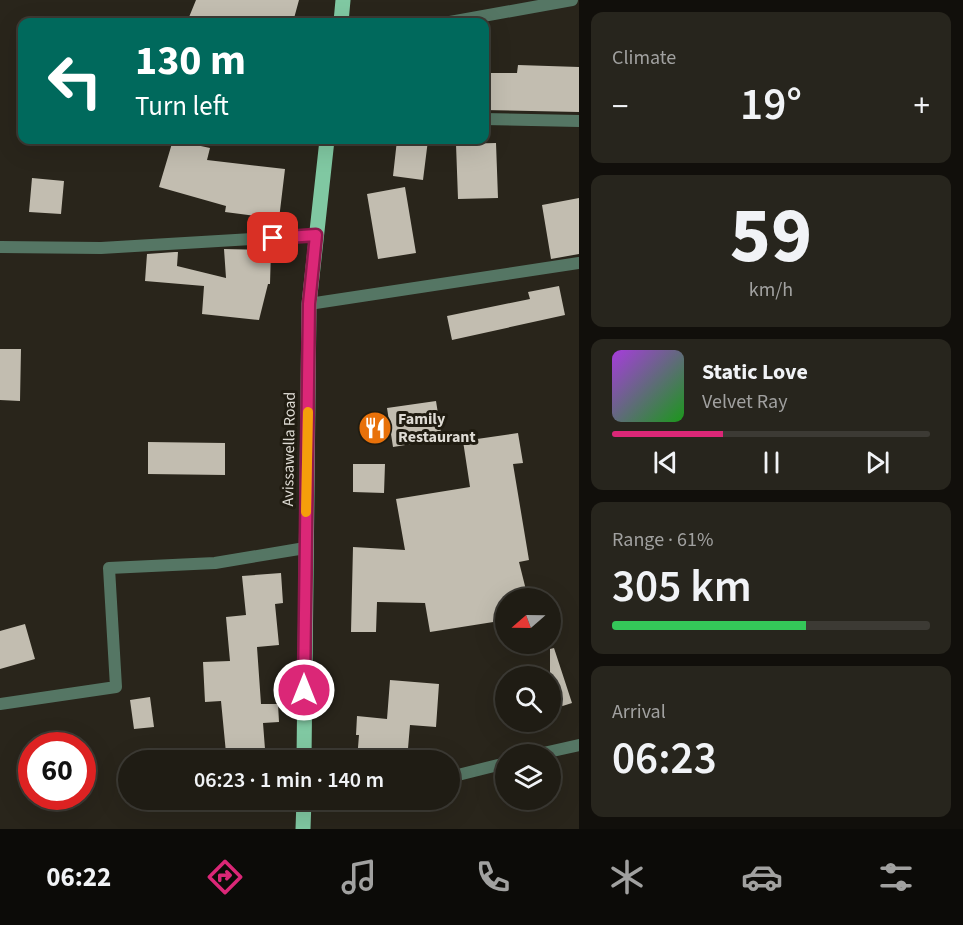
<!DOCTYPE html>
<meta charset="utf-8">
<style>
body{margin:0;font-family:"Source Sans 3",sans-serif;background:#27251d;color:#f1f3f6;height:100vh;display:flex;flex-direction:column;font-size:22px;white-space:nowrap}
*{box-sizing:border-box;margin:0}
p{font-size:20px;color:#a1a1a0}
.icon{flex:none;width:33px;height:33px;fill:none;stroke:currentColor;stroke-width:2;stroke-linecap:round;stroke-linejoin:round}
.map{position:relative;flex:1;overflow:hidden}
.drawer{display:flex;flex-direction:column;gap:12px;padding:12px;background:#110f0b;width:384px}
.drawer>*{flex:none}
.top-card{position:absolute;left:18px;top:18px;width:471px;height:126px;border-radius:12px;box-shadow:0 6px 24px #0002,0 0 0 2px #3c3a34;background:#00695c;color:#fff;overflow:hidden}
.needle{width:39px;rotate:250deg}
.controls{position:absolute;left:495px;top:588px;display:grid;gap:12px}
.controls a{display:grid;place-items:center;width:66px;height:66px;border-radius:50%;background:#1f1c14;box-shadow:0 6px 24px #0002,0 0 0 2px #3c3a34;font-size:30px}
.speed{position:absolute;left:18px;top:732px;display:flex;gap:12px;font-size:30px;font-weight:700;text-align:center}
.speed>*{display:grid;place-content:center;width:78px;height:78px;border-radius:50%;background:#1f1c14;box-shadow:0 6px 24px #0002,0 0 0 2px #3c3a34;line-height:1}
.speed .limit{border:9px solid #d22;background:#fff;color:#111}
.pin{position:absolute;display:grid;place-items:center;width:51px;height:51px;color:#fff;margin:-26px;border-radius:12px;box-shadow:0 3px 9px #0006}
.me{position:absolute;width:66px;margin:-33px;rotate:0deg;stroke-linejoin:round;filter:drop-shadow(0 0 4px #0008)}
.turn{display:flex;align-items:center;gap:21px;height:126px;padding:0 18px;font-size:27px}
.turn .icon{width:78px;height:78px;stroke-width:2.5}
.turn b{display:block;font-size:42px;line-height:51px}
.big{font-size:45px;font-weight:600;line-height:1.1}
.drawer .tile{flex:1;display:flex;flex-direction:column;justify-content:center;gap:9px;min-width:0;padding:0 21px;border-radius:12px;background:#27251d}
.drawer .dial{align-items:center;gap:0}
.dial b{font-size:78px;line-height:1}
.song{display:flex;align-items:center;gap:18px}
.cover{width:72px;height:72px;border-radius:9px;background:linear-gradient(135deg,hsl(280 70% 55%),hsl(120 70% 35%))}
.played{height:6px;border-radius:3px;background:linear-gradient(90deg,#db2777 35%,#3c3a34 35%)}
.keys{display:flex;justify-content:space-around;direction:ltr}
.heat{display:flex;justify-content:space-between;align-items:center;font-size:33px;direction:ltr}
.charge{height:9px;border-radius:4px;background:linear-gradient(90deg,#34c759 61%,#3c3a34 0)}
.trip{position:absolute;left:118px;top:750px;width:342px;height:60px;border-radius:30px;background:#1f1c14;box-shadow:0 6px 24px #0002,0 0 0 2px #3c3a34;font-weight:600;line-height:60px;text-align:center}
.menu{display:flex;height:96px;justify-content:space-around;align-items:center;background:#0c0b08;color:#a1a1a0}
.menu .icon{width:42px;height:42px}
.menu .on{color:#db2777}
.menu b{font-size:27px;color:#f1f3f6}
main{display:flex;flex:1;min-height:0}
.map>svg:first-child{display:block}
.building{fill:#c2bdb0}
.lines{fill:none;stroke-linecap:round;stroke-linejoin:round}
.minor{stroke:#557664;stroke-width:12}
.primary{stroke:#80c8a2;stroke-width:15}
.route-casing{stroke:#8e194d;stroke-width:15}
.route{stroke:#db2777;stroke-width:10}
.slow{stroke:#f59e0b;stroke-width:10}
.labels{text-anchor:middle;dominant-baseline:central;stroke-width:6;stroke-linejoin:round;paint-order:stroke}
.poi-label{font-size:16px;font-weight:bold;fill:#dedbd4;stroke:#201c11;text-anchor:start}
.street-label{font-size:16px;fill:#dedbd4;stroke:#201c11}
</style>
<main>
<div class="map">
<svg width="579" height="829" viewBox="0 0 579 829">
<rect width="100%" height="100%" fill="#29251b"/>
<!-- building -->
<path class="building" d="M196 0H299L293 22H187Z
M518 65 579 67V112L484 110V73H517Z
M173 140 210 148 207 160 285 169 279 219 225 212 226 206 159 187Z
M397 140H428L423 180 393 176Z
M496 143 498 198 458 199 456 144Z
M32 178 64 181 61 214 29 212Z
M405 187 416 253 378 259 367 194Z
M579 198V254L551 259 542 205Z
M224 249 271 250 270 284H268L259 320 202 314 204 286 145 281 147 254 175 252H178L177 266 226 278Z
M559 286 565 315 452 340 447 316 530 299 528 292Z
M0 349H21L20 401 0 400Z
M436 401 442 439 393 447 387 408Z
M518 433 523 463 513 464 529 560 519 562 528 598H506V620L430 632 425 603 377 602 376 632H351L353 547 405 550 396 499 470 487 463 441Z
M148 442 225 443V475L148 474Z
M353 464H385L384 493 353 492Z
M281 573 283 603 275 604 279 645 257 647 261 704H278L279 722 263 723 265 749 226 753 221 701 205 702 203 662 230 661 226 617 246 615 242 576Z
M25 624 35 659 0 669V631Z
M554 648 572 703 550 710V649Z
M390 680 439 684 436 727 410 725 407 760H357L359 735H356L357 716 387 719Z
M150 697 154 727 134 729 130 700Z"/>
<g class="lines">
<!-- minor -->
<path class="minor" d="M450 22 572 0
M484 119 579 121
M0 247 101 248 317 235
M309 304 579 263
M0 704 116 687 109 568 215 563 305 548
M539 754 579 745
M450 777 506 763"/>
<!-- primary -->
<path class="primary" d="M341 22 343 0
M304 760 309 304 327 140
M303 829 304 800"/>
</g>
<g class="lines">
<defs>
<path id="route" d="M273 238 316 235 309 304 304 690"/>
</defs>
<!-- route casing -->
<use href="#route" class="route-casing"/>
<!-- route -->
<use href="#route" class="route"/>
<!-- slow -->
<path class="slow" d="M306 512 308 412"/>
</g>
<!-- icons -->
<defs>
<symbol id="restaurant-disc" viewBox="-11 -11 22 22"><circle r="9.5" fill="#e8710a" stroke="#201c11"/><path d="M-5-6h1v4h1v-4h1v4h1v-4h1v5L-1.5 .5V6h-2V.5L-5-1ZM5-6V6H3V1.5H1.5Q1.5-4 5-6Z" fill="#fff"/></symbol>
</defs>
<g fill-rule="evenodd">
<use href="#restaurant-disc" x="356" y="409" width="38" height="38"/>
</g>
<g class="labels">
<!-- poi labels -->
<g class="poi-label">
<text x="398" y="419">Family<tspan x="398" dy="18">Restaurant</tspan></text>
</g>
<!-- street labels -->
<g class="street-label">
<text transform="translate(289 449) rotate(-89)">Avissawella Road</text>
</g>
</g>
</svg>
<div class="controls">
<a><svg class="needle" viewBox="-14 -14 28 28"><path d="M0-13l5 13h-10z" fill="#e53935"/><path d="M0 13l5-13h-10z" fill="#a1a1a0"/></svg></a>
<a><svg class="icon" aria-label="search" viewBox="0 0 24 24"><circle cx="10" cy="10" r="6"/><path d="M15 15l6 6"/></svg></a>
<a><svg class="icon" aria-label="layers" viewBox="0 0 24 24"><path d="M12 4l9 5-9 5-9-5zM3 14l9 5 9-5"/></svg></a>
</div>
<div class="speed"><div class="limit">60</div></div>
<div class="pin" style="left:273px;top:238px;background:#d93025"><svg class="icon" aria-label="arrive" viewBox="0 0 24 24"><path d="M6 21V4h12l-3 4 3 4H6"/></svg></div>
<svg class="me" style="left:304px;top:690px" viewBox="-20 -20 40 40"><circle r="17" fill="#db2777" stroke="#fff" stroke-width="3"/><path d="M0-11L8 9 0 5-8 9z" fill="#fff"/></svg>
<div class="trip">06:23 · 1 min · 140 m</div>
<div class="top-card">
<div class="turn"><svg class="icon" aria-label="left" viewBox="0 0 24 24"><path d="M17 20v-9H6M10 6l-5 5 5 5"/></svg><div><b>130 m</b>Turn left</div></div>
</div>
</div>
<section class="drawer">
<div class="tile"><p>Climate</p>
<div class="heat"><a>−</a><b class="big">19°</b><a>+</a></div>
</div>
<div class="tile dial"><b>59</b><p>km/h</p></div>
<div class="tile">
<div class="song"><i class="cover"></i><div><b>Static Love</b><p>Velvet Ray</p></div></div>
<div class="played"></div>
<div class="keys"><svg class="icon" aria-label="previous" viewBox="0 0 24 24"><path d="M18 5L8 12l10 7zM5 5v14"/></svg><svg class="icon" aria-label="pause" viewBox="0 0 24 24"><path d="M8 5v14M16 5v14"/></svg><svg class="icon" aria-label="next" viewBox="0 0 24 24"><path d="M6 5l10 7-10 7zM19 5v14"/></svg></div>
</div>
<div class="tile"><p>Range · 61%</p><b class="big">305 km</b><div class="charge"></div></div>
<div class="tile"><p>Arrival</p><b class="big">06:23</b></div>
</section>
</main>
<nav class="menu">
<b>06:22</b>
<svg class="icon on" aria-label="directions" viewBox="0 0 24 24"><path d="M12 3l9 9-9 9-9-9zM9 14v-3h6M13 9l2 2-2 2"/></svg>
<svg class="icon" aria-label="music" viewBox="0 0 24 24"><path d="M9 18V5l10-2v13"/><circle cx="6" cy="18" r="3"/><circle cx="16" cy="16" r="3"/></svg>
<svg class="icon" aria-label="phone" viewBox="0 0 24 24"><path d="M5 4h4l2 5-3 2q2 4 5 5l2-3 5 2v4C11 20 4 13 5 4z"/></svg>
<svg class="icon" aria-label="climate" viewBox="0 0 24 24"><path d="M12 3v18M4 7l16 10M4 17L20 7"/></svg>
<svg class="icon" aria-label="car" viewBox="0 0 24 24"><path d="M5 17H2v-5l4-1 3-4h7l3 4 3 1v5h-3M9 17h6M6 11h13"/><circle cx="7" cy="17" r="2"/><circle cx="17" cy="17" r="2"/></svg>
<svg class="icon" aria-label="filters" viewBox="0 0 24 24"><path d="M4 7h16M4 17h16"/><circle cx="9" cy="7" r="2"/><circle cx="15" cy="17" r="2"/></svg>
</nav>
